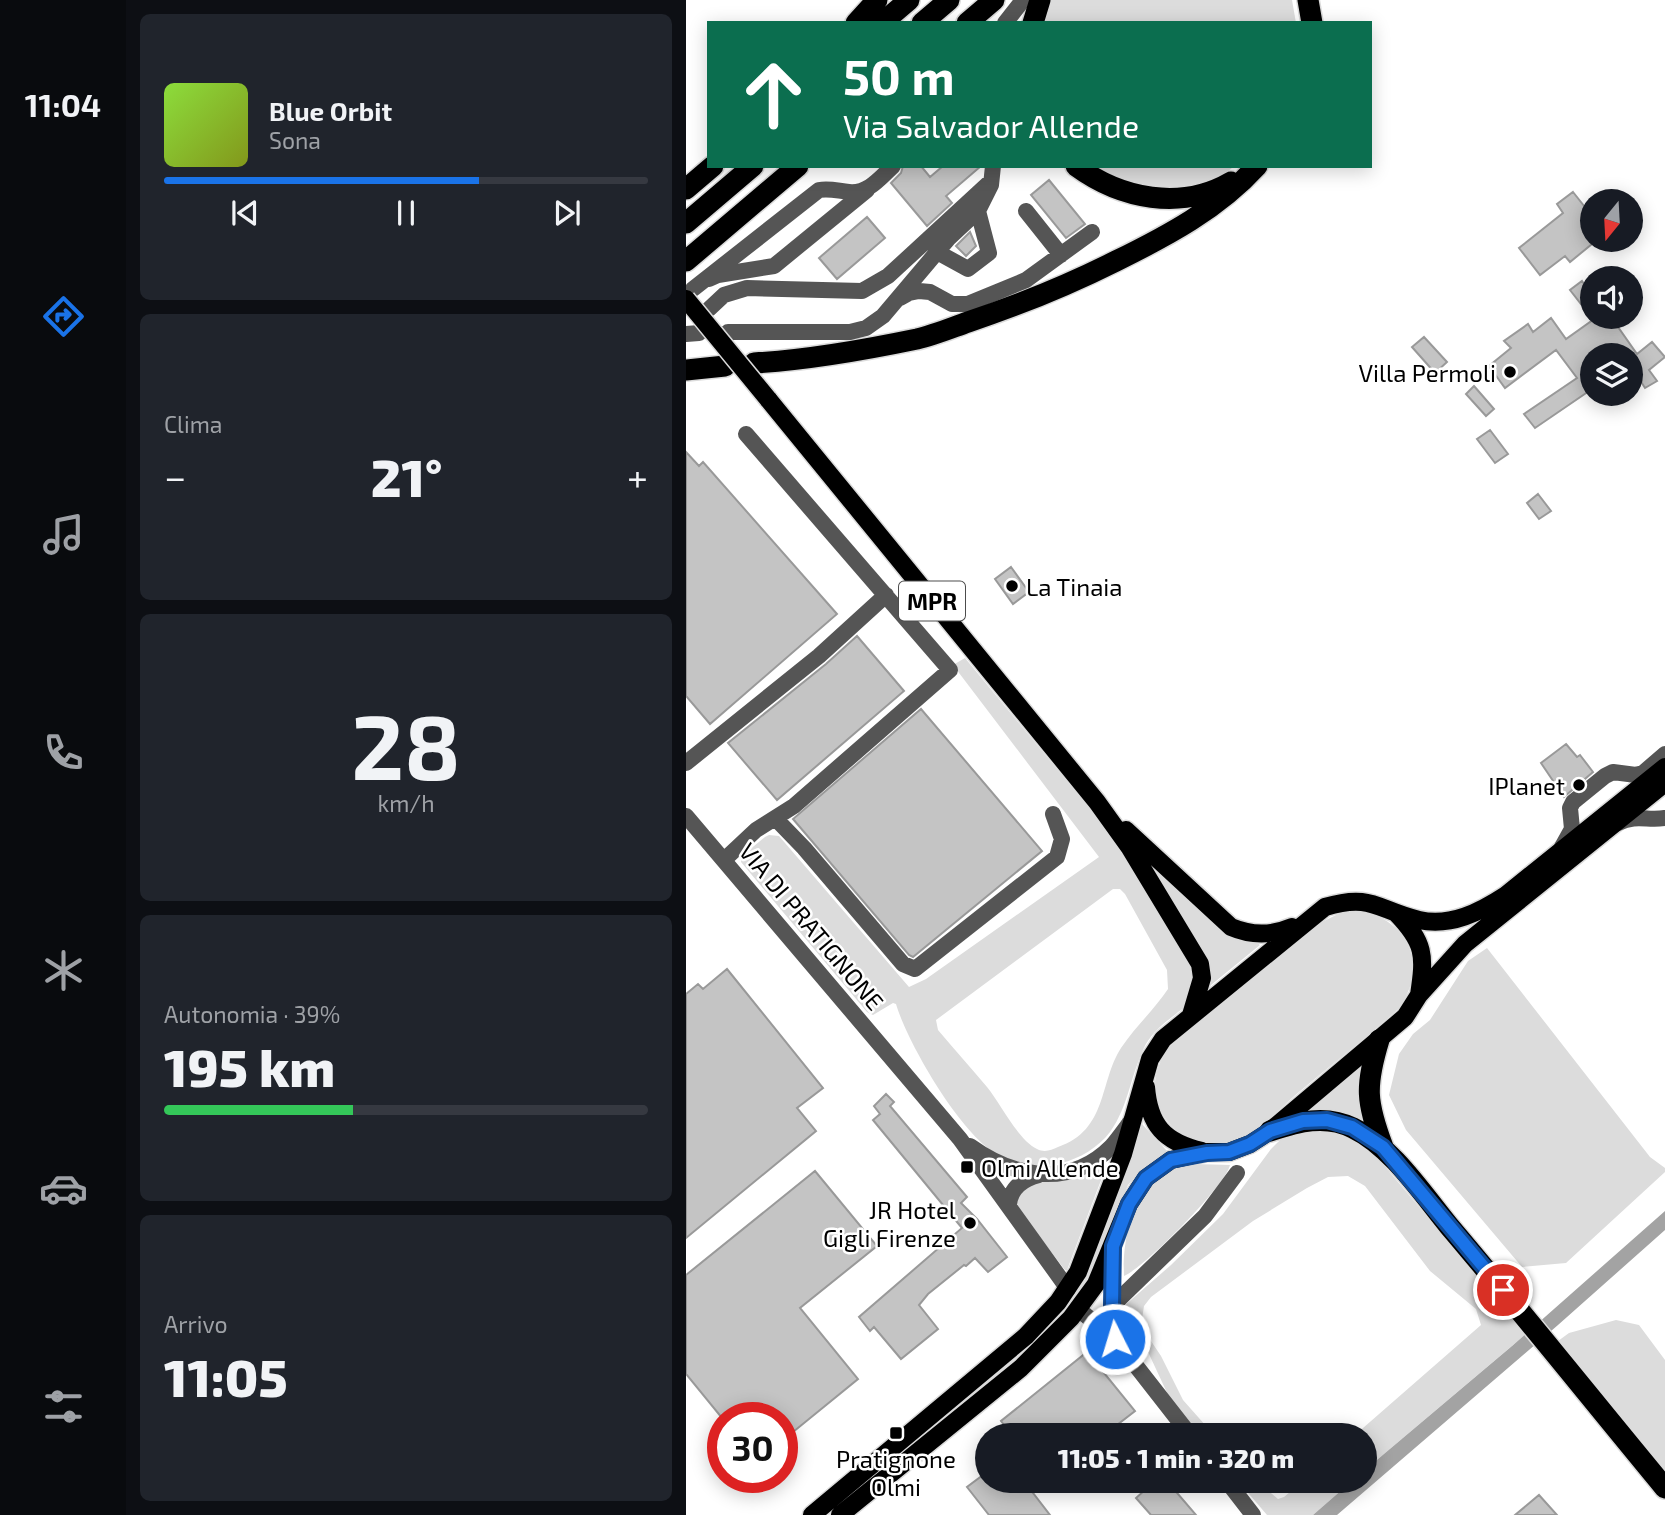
<!DOCTYPE html>
<html lang="it">
<meta charset="utf-8">
<style>
body{margin:0;font-family:"Exo 2",sans-serif;background:#20242c;color:#f1f3f6;height:100vh;display:flex;flex-direction:column;font-size:26px;white-space:nowrap}
*{box-sizing:border-box;margin:0}
p{font-size:23px;color:#9ea1a6}
.icon{flex:none;width:38px;height:38px;fill:none;stroke:currentColor;stroke-width:2;stroke-linecap:round;stroke-linejoin:round}
.map{position:relative;flex:1;overflow:hidden}
.panel{display:flex;flex-direction:column;gap:14px;padding:14px;background:#0d0f14;width:560px}
.panel>*{flex:none}
.top-card{position:absolute;left:21px;top:21px;width:665px;height:147px;border-radius:0px;box-shadow:0 4px 18px #0003;background:#0b6e4f;color:#fff;overflow:hidden}
.needle{width:46px;rotate:198deg}
.tools{position:absolute;left:894px;top:189px;display:grid;gap:14px}
.tools a{display:grid;place-items:center;width:63px;height:63px;border-radius:50%;background:#171b24;box-shadow:0 4px 18px #0003;font-size:35px}
.speed{position:absolute;left:21px;top:1402px;display:flex;gap:14px;font-size:35px;font-weight:700;text-align:center}
.speed>*{display:grid;place-content:center;width:91px;height:91px;border-radius:50%;background:#171b24;box-shadow:0 4px 18px #0003;line-height:1}
.speed .limit{border:10px solid #d22;background:#fff;color:#111}
.pin{position:absolute;display:grid;place-items:center;width:60px;height:60px;color:#fff;margin:-30px;border:4px solid #fff;border-radius:50%;box-shadow:0 2px 7px #0007}
.me{position:absolute;width:77px;margin:-38px;rotate:355deg;stroke-linejoin:round;filter:drop-shadow(0 0 5px #0008)}
.turn{display:flex;align-items:center;gap:24px;height:147px;padding:0 21px;font-size:32px}
.turn .icon{width:91px;height:91px;stroke-width:2.5}
.turn b{display:block;font-size:49px;line-height:60px}
.big{font-size:52px;font-weight:800;line-height:1.1}
.panel .card{flex:1;display:flex;flex-direction:column;justify-content:center;gap:10px;min-width:0;padding:0 24px;border-radius:10px;background:#20242c}
.panel .dial{align-items:center;gap:0}
.dial b{font-size:91px;line-height:1}
.song{display:flex;align-items:center;gap:21px}
.cover{width:84px;height:84px;border-radius:10px;background:linear-gradient(135deg,hsl(90 70% 55%),hsl(70 70% 35%))}
.played{height:7px;border-radius:4px;background:linear-gradient(90deg,#1a73e8 65%,#363941 65%)}
.keys{display:flex;justify-content:space-around;direction:ltr}
.heat{display:flex;justify-content:space-between;align-items:center;font-size:38px;direction:ltr}
.charge{height:10px;border-radius:5px;background:linear-gradient(90deg,#34c759 39%,#363941 0)}
.trip{position:absolute;left:289px;top:1423px;width:402px;height:70px;border-radius:35px;background:#171b24;box-shadow:0 4px 18px #0003;font-weight:800;line-height:70px;text-align:center}
main{display:flex;flex:1;min-height:0}
.menu{display:flex;flex-direction:column;width:126px;justify-content:space-around;align-items:center;background:#090b0e;color:#9ea1a6}
.menu .icon{width:49px;height:49px}
.menu .current{color:#1a73e8}
.menu b{font-size:32px;color:#f1f3f6}
.map>svg:first-child{display:block}
.green{fill:#dcdcdc;fill-rule:evenodd}
.water{fill:#a3a3a3}
.building{fill:#c4c4c4;stroke:#999;stroke-width:2}
.lines{fill:none;stroke-linecap:round;stroke-linejoin:round}
.major-casing{stroke:#dbdbdb;stroke-width:21}
.highway-casing{stroke:#dbdbdb;stroke-width:24}
.minor{stroke:#555;stroke-width:16}
.major{stroke:#000;stroke-width:18}
.highway{stroke:#000;stroke-width:21}
.major-bridge-casing{stroke:#dbdbdb;stroke-width:21;stroke-linecap:butt}
.major-bridge{stroke:#000;stroke-width:18}
.route-casing{stroke:#114b97;stroke-width:18}
.route{stroke:#1a73e8;stroke-width:12}
.poi-dot{fill:#000;stroke:#fff;stroke-width:2.5}
.labels{text-anchor:middle;dominant-baseline:central;stroke-width:5;stroke-linejoin:round;paint-order:stroke}
.shield{fill:#fff;stroke:#4c4c4c;stroke-width:2}
.shield-label{font-size:23px;font-weight:bold;fill:#000}
.poi-label{font-size:24px;fill:#000;stroke:#fff;text-anchor:end}
.street-label{font-size:24px;fill:#000;stroke:#fff}
</style>
<main>
<nav class="menu">
<b>11:04</b>
<svg class="icon current" aria-label="directions" viewBox="0 0 24 24"><path d="M12 3l9 9-9 9-9-9zM9 14v-3h6M13 9l2 2-2 2"/></svg>
<svg class="icon" aria-label="music" viewBox="0 0 24 24"><path d="M9 18V5l10-2v13"/><circle cx="6" cy="18" r="3"/><circle cx="16" cy="16" r="3"/></svg>
<svg class="icon" aria-label="phone" viewBox="0 0 24 24"><path d="M5 4h4l2 5-3 2q2 4 5 5l2-3 5 2v4C11 20 4 13 5 4z"/></svg>
<svg class="icon" aria-label="climate" viewBox="0 0 24 24"><path d="M12 3v18M4 7l16 10M4 17L20 7"/></svg>
<svg class="icon" aria-label="car" viewBox="0 0 24 24"><path d="M5 17H2v-5l4-1 3-4h7l3 4 3 1v5h-3M9 17h6M6 11h13"/><circle cx="7" cy="17" r="2"/><circle cx="17" cy="17" r="2"/></svg>
<svg class="icon" aria-label="filters" viewBox="0 0 24 24"><path d="M4 7h16M4 17h16"/><circle cx="9" cy="7" r="2"/><circle cx="15" cy="17" r="2"/></svg>
</nav>
<section class="panel">
<div class="card">
<div class="song"><i class="cover"></i><div><b>Blue Orbit</b><p>Sona</p></div></div>
<div class="played"></div>
<div class="keys"><svg class="icon" aria-label="previous" viewBox="0 0 24 24"><path d="M18 5L8 12l10 7zM5 5v14"/></svg><svg class="icon" aria-label="pause" viewBox="0 0 24 24"><path d="M8 5v14M16 5v14"/></svg><svg class="icon" aria-label="next" viewBox="0 0 24 24"><path d="M6 5l10 7-10 7zM19 5v14"/></svg></div>
</div>
<div class="card"><p>Clima</p>
<div class="heat"><a>−</a><b class="big">21°</b><a>+</a></div>
</div>
<div class="card dial"><b>28</b><p>km/h</p></div>
<div class="card"><p>Autonomia · 39%</p><b class="big">195 km</b><div class="charge"></div></div>
<div class="card"><p>Arrivo</p><b class="big">11:05</b></div>
</section>
<div class="map">
<svg width="979" height="1515" viewBox="0 0 979 1515">
<rect width="100%" height="100%" fill="#fff"/>
<!-- green -->
<path class="green" d="M364 0H606L610 23H356Z
M405 166H548C523 190 478 196 445 185 432 180 418 172 405 166Z
M279 658 432 843 509 973C507 981 507 996 502 1004 500 1007 493 1011 490 1014 479 1022 467 1032 460 1044 445 1072 443 1106 424 1132 413 1147 393 1159 375 1163 353 1168 328 1165 309 1153 273 1131 222 1044 210 1004L207 1003 187 1015 181 1012 55 862 56 856 79 837 83 835 93 836 223 987 240 979 413 857 267 665ZM427 889H434L439 894 481 970 482 989C468 1010 449 1027 435 1048 413 1082 422 1130 372 1147 365 1150 359 1153 351 1149 332 1140 315 1104 301 1087 285 1068 268 1049 252 1030L250 1020Z
M448 842 574 945 519 990Z
M673 911C724 919 743 969 712 1009 680 1038 646 1064 613 1092 593 1109 570 1135 544 1142 518 1150 489 1137 476 1113 463 1091 469 1068 482 1048L632 924 654 913Z
M801 948 964 1157 979 1168V1172L880 1263 836 1267 720 1130 703 1095 713 1054 727 1034 744 1020 782 961Z
M676 1066 683 1129 619 1113Z
M456 1124 482 1152 458 1167 442 1185 403 1279 387 1302 364 1327 362 1325 388 1295 398 1277Z
M633 1128 662 1134 685 1150 840 1334 679 1470V1435H669L795 1325 790 1309 744 1271 679 1186 662 1176 642 1177 621 1188 567 1221 465 1297 458 1306 455 1326 475 1356 497 1400 528 1435H514L483 1397 463 1354 437 1317 438 1306 485 1265 537 1214 585 1149 599 1135Z
M508 1164 544 1165C540 1185 457 1269 438 1276 436 1227 453 1171 508 1164Z
M420 1167 381 1270H379L330 1206 333 1193 346 1183 380 1180Z
M930 1320 953 1325 979 1360V1474L872 1341 883 1333Z
M552 1481H571L592 1499 598 1497 617 1481H666L627 1515H581Z"/>
<!-- water -->
<path class="water" d="M979 1211V1230L872 1325 651 1515H627L666 1481 679 1480V1470L826 1346Z"/>
<!-- building -->
<path class="building" d="M217 166H235L244 177 257 166H295L260 196 266 203 241 226 205 183 215 173Z
M363 180 399 224 380 238 345 195Z
M887 192 906 216V244L884 262 879 256 854 275 833 248 877 213 871 204Z
M181 217 199 238 151 279 133 258Z
M284 232 290 246 280 256 270 246Z
M896 281 906 295 895 304 884 290Z
M911 317H925L951 354 966 342 979 357 963 370 971 381 959 388 945 366V355H906V389L849 428 838 414 891 378 870 350 819 388 803 366 825 348 818 341 842 324 847 332 865 318 880 339Z
M738 337 761 362 749 373 726 347Z
M788 386 808 409 800 416 780 394Z
M804 430 822 454 809 463 791 439Z
M0 452 13 466 17 462 151 614 24 724 0 696Z
M852 494 865 511 853 519 841 503Z
M325 567 343 592 327 604 309 579Z
M171 636 218 691 91 800 42 743 140 664Z
M235 709 356 851 227 957 223 955 107 819Z
M880 744 891 757 894 755 907 772 878 797 855 763Z
M41 969 137 1088 111 1108 130 1131 0 1238V994L12 984 17 989Z
M200 1094 208 1102 204 1106 281 1197 275 1203 291 1219 321 1257 302 1272 289 1258 280 1266 278 1265 242 1294 233 1305 252 1329 215 1359 188 1327 184 1331 173 1317 276 1228 187 1120 194 1114 188 1106Z
M129 1171 191 1246 114 1308 172 1379 96 1441V1418H36L0 1374V1275Z
M401 1352 449 1411 418 1435H326L315 1421Z
M301 1472V1480H337L364 1515H303L281 1487Z
M470 1480H480L510 1515H465L450 1498Z
M853 1495 871 1515H829Z"/>
<g class="lines">
<defs>
<path id="major" d="M82 399 411 802 444 848 514 964 516 978 505 1015
M440 830 545 927C566 936 585 936 606 927
M710 913C739 943 739 955 733 995
M460 1087C463 1125 478 1142 516 1151
M126 1515 340 1336 372 1302 392 1272 437 1154 464 1059 477 1039 639 907C686 893 691 910 733 920 765 927 794 912 820 895L979 767
M154 1515 335 1368 385 1318 410 1284 443 1204 460 1178 485 1160 521 1152H543L564 1144 584 1131 719 1017 733 995 779 944 979 783"/>
<path id="highway" d="M622 0 626 23
M170 23 191 0
M196 23 223 0
M236 23 263 0
M281 23 308 0
M347 23 354 0
M390 166C435 199 495 211 545 182
M0 189 27 166
M0 223 67 166
M0 261 112 166
M68 363C122 360 178 350 231 339 248 335 265 328 282 322 333 305 382 285 430 261 481 236 532 209 571 166
M0 370 39 366
M693 1040C679 1086 680 1102 697 1147
M584 1131C612 1122 639 1114 667 1128 705 1146 736 1193 763 1226 836 1312 907 1401 979 1488"/>
</defs>
<!-- major casing -->
<use href="#major" class="major-casing"/>
<!-- highway casing -->
<use href="#highway" class="highway-casing"/>
<!-- minor -->
<path class="minor" d="M319 23 337 0
M340 211 375 255
M251 252 282 269 303 253 292 211
M23 279 32 275 88 266 181 190
M7 289 133 190C144 188 152 191 163 192 182 194 194 178 207 166
M214 298 223 293 233 291 244 292 266 304H282L340 280 406 232
M23 309 38 295 61 288 176 291 202 276 302 184
M42 332H164L180 328 197 316 262 239 292 211 305 185 307 166
M0 334 13 333
M0 763 133 656 200 595
M0 816 274 1139 382 1289
M89 818 118 848 217 964 229 969 371 857 376 839 367 814
M932 823C951 814 961 821 979 818
M876 847 886 829 884 808 887 802 919 776 927 772 950 775 957 773 979 754
M38 860 70 830 108 806 264 670 60 434
M284 1146C327 1177 383 1189 425 1147 432 1139 439 1129 445 1121
M323 1204C325 1187 337 1179 353 1175
M427 1248 425 1276 429 1339
M426 1306 519 1216 551 1173
M392 1309 429 1339 504 1435
M540 1480 567 1515"/>
<!-- major -->
<use href="#major" class="major"/>
<!-- highway -->
<use href="#highway" class="highway"/>
<defs>
<path id="major-bridge" d="M0 299 82 399"/>
</defs>
<!-- major-bridge casing -->
<use href="#major-bridge" class="major-bridge-casing"/>
<!-- major-bridge -->
<use href="#major-bridge" class="major-bridge"/>
</g>
<g class="lines">
<defs>
<path id="route" d="M429 1339 426 1306 427 1246 443 1204 460 1178 485 1160 521 1153 543 1152 564 1144 584 1131 617 1121 641 1120 666 1127 697 1147 817 1290"/>
</defs>
<!-- route casing -->
<use href="#route" class="route-casing"/>
<!-- route -->
<use href="#route" class="route"/>
</g>
<!-- markers -->
<g class="poi-dot">
<circle cx="824" cy="372" r="7"/>
<circle cx="326" cy="586" r="7"/>
<circle cx="893" cy="785" r="7"/>
<rect x="274" y="1160" width="14" height="14" rx="3.5"/>
<circle cx="284" cy="1223" r="7"/>
<rect x="203" y="1426" width="14" height="14" rx="3.5"/>
</g>
<g class="labels">
<!-- shield labels -->
<rect class="shield" x="213" y="581.5" width="66" height="39" rx="5"/>
<g class="shield-label">
<text x="246" y="601">MPR</text>
</g>
<!-- poi labels -->
<g class="poi-label">
<text x="810" y="372">Villa Permoli</text>
<text x="340" y="586" text-anchor="start">La Tinaia</text>
<text x="879" y="785">IPlanet</text>
<text x="295" y="1167" text-anchor="start">Olmi Allende</text>
<text x="270" y="1209">JR Hotel<tspan x="270" dy="28">Gigli Firenze</tspan></text>
<text x="210" y="1458" text-anchor="middle">Pratignone<tspan x="210" dy="28">Olmi</tspan></text>
</g>
<!-- street labels -->
<g class="street-label">
<text transform="translate(126 926) rotate(50)">VIA DI PRATIGNONE</text>
</g>
</g>
</svg>
<div class="tools">
<a><svg class="needle" viewBox="-14 -14 28 28"><path d="M0-13l5 13h-10z" fill="#e53935"/><path d="M0 13l5-13h-10z" fill="#9ea1a6"/></svg></a>
<a><svg class="icon" aria-label="sound" viewBox="0 0 24 24"><path d="M4 9h4l5-4v14l-5-4H4zM17 9q2 3 0 6"/></svg></a>
<a><svg class="icon" aria-label="layers" viewBox="0 0 24 24"><path d="M12 4l9 5-9 5-9-5zM3 14l9 5 9-5"/></svg></a>
</div>
<div class="speed"><div class="limit">30</div></div>
<div class="pin" style="left:817px;top:1290px;background:#d93025"><svg class="icon" aria-label="arrive" viewBox="0 0 24 24"><path d="M6 21V4h12l-3 4 3 4H6"/></svg></div>
<svg class="me" style="left:429px;top:1339px" viewBox="-20 -20 40 40"><circle r="17" fill="#1a73e8" stroke="#fff" stroke-width="3"/><path d="M0-11L8 9 0 5-8 9z" fill="#fff"/></svg>
<div class="trip">11:05 · 1 min · 320 m</div>
<div class="top-card">
<div class="turn"><svg class="icon" aria-label="ahead" viewBox="0 0 24 24"><path d="M12 20V5M6 11l6-6 6 6"/></svg><div><b>50 m</b>Via Salvador Allende</div></div>
</div>
</div>
</main>
